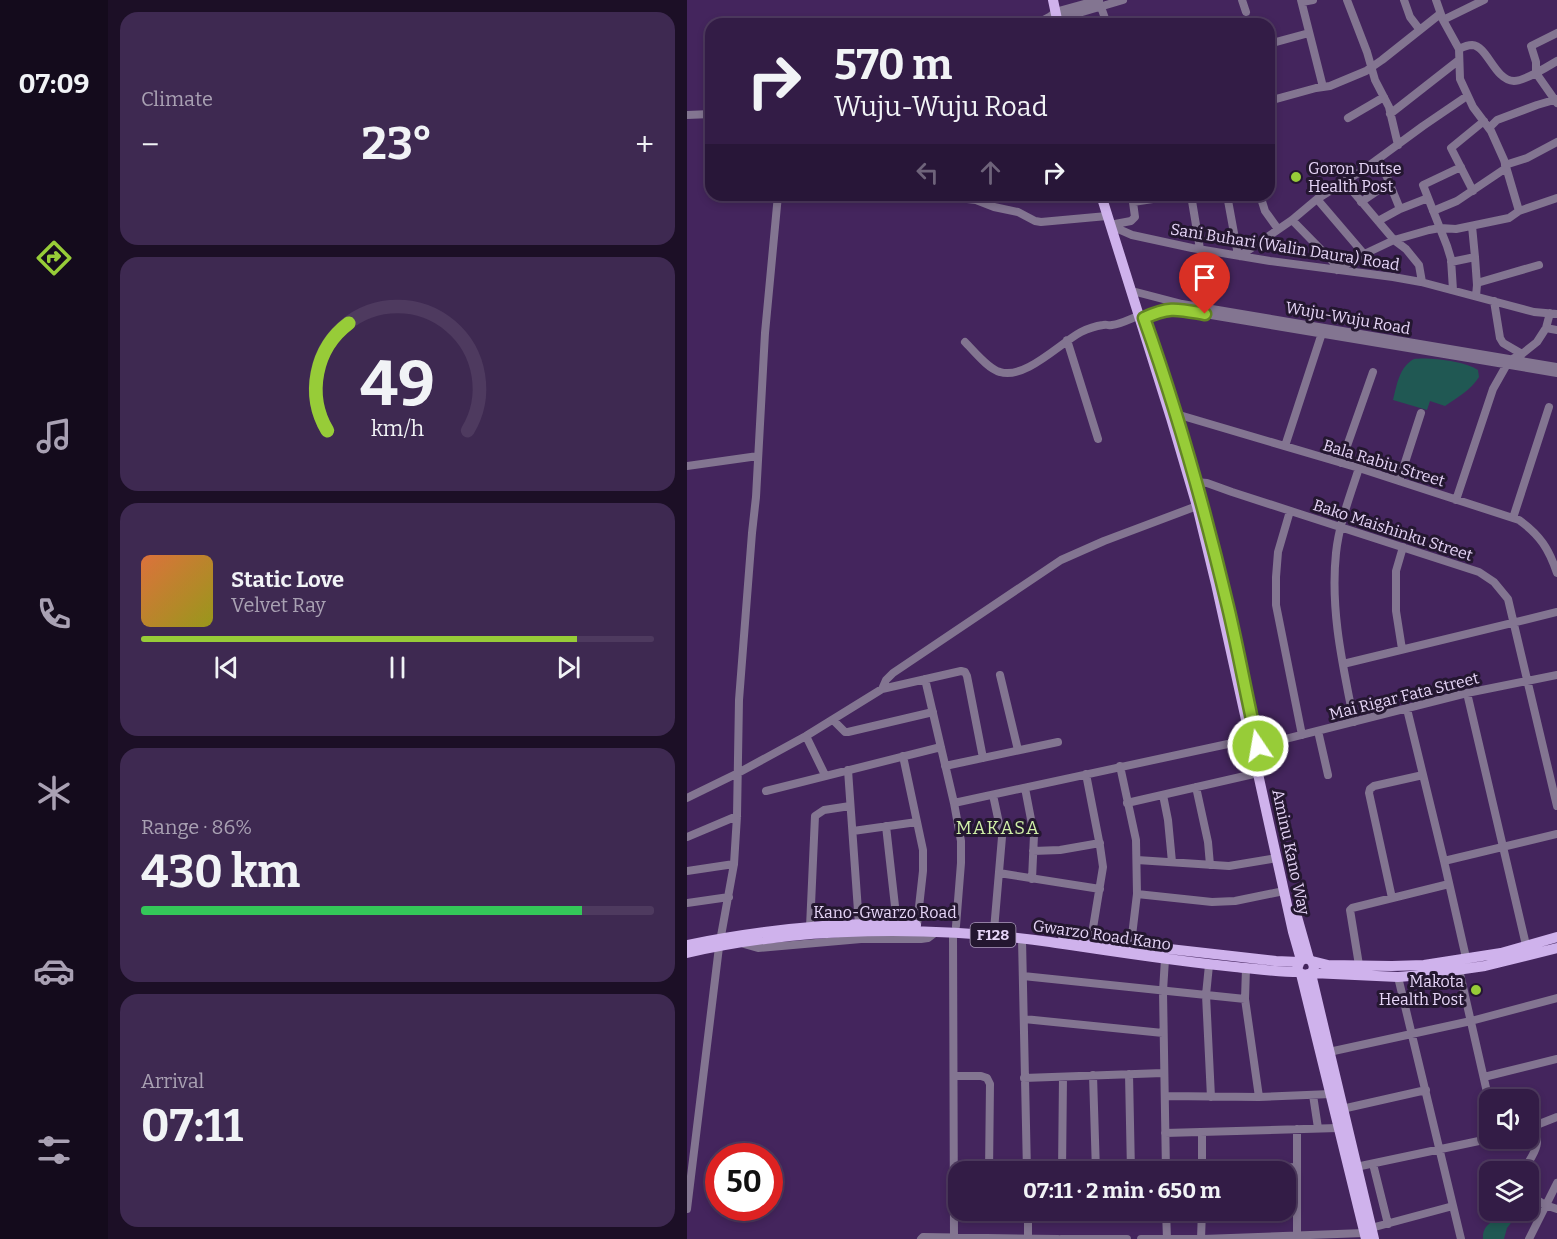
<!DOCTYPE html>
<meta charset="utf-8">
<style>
body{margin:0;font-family:Bitter,serif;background:#3e2951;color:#f1f3f6;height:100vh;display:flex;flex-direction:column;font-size:22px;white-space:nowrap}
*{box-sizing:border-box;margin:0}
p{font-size:20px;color:#a9a1b3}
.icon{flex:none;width:33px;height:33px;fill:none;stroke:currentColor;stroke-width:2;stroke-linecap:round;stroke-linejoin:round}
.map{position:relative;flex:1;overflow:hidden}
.side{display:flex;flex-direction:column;gap:12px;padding:12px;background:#1c0f26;width:579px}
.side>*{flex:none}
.top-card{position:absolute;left:18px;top:18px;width:570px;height:183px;border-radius:18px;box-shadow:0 3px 9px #0003,0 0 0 2px #4e3a5f;background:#331c46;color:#f1f3f6;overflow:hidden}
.fabs{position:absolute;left:792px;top:1089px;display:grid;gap:12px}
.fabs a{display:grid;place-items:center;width:60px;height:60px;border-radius:12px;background:#331c46;box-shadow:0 3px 9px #0003,0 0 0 2px #4e3a5f;font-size:30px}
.speed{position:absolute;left:18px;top:1143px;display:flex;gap:12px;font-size:30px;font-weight:700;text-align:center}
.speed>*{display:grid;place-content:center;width:78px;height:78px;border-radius:50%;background:#331c46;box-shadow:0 3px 9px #0003,0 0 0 2px #4e3a5f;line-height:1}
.speed .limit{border:9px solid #d22;background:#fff;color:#111}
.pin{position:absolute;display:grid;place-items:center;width:51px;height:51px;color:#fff;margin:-62px -26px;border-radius:50% 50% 50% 0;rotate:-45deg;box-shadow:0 0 6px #0007}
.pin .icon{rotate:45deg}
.me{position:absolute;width:66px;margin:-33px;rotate:348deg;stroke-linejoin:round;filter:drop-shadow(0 0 4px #0008)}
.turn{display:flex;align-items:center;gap:21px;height:126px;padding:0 30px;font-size:27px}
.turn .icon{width:78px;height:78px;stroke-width:2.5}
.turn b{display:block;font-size:42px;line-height:51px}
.lanes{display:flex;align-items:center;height:57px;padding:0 30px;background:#0003;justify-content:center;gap:30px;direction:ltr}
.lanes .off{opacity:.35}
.big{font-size:45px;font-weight:700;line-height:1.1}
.side .tile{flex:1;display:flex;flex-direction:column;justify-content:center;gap:9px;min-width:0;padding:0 21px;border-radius:18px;background:#3e2951}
.side .dial{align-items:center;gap:0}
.dial svg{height:156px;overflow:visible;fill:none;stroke:#4e3a5f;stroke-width:7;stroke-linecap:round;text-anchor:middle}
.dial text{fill:#f1f3f6;stroke:none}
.song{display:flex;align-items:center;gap:18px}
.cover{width:72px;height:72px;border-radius:9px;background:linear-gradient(135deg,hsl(20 70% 55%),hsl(60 70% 35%))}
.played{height:6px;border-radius:3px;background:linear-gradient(90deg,#97cc38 85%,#4e3a5f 85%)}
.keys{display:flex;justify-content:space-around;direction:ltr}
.heat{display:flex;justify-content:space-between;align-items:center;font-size:33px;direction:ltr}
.charge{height:9px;border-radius:4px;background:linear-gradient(90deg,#34c759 86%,#4e3a5f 0)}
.trip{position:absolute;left:261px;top:1161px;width:348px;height:60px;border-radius:18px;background:#331c46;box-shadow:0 3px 9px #0003,0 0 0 2px #4e3a5f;font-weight:700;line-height:60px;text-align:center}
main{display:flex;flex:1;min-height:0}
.tab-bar{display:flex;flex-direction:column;width:108px;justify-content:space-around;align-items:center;background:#140b1c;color:#a9a1b3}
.tab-bar .icon{width:42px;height:42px}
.tab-bar .selected{color:#97cc38}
.tab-bar b{font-size:27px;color:#f1f3f6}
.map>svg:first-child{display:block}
.water{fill:#205853}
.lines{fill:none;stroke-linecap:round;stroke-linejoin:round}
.minor{stroke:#837591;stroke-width:8}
.major{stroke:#cfb2ec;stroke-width:10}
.route-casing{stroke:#628524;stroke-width:15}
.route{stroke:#97cc38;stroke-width:10}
.poi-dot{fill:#97cc38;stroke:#241730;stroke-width:2}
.labels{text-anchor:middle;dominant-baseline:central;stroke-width:6;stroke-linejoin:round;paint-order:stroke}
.shield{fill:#241730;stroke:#ac9cbb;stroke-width:1.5}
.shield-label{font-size:15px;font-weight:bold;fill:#e6d5f7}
.poi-label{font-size:16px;fill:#e6d5f7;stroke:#241730;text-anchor:start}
.street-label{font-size:16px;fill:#e6d5f7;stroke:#241730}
.neighbourhood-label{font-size:18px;letter-spacing:1.5px;fill:#d1f1a8;stroke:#241730}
</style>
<main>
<nav class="tab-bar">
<b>07:09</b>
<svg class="icon selected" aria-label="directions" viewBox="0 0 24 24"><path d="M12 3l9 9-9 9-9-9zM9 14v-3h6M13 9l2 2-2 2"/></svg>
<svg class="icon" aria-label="music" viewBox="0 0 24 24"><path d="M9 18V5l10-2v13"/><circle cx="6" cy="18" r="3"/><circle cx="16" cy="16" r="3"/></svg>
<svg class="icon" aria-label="phone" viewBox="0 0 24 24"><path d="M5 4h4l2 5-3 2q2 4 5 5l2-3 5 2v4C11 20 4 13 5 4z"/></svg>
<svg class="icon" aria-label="climate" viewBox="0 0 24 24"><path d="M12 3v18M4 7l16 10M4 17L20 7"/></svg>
<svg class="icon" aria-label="car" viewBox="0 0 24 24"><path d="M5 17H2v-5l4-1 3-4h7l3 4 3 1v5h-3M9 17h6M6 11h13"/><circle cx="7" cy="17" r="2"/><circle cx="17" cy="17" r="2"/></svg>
<svg class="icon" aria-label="filters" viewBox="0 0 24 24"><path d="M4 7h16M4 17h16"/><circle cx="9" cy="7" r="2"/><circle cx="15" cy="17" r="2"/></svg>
</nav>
<section class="side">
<div class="tile"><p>Climate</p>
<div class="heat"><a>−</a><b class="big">23°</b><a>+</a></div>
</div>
<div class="tile dial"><svg viewBox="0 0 100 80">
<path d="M14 69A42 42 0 1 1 86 69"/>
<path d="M14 69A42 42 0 0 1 25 14" stroke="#97cc38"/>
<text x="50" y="56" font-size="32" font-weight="700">49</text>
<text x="50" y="72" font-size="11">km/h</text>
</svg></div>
<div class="tile">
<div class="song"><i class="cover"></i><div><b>Static Love</b><p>Velvet Ray</p></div></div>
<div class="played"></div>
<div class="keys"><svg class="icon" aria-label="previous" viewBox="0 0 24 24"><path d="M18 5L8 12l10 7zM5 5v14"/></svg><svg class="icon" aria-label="pause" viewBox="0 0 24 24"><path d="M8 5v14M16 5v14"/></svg><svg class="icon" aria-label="next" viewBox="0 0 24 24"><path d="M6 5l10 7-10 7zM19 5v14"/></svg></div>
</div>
<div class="tile"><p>Range · 86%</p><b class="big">430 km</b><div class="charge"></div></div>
<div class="tile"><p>Arrival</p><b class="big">07:11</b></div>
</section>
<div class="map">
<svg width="870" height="1239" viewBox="0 0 870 1239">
<rect width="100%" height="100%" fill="#44255d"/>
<!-- water -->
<path class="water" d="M727 359C742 357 778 361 791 370L792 377C784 390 771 397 758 406L743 401 740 410 706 400C710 385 712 367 727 359Z
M823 1216 827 1219 820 1228 817 1239H796C795 1223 809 1219 823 1216Z"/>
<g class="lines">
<!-- minor -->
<path class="minor" d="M555 0 559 12
M614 0 636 87
M660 0 680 52 688 80 702 107 711 145
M717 0 723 17 733 30
M749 0 756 20 772 49 773 79 786 107 804 131 817 160 832 211
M615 2 626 0
M414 7 420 24
M364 16 375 18 436 0
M756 20 797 0
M349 24 364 16 368 12 412 0
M870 33 844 46 849 62V73L870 103
M582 44 622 33
M772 49C776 47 781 45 785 45 801 46 807 80 827 81 838 81 860 67 870 61
M582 101 629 88 643 86 679 71 695 60 753 14
M703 114 772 60
M0 115 24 114
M661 118 697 97
M802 128 810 120 850 105 870 99
M690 160 700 177 713 209
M818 165 840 158 870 142
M657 181 707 240 719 249 732 265 735 282
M786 191 764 148 797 121
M261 195 263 197 289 200 307 207 331 212 348 221 354 222 420 216
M504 195 513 249
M540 195 551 255
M573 195 578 211 591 229
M630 199 677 254
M446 202 492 195
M674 202 702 183
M746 211 770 201 819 168
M605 220 652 268
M691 221 713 209 741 198
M428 224 444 221 448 217 445 195
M429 228 445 235 505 248 583 261 706 277 734 282 847 312 870 314
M553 256 605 220 630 199 676 170 736 126 780 96
M788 257 790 285 789 296
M764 262 788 257 785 226
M650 270 673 256 707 240 742 230 753 228 769 229 822 218 832 211 870 198
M790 283 852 265
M766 290 764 259 760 246 736 185 774 167
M449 292 495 304 870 367
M807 301 813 338 816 343 835 354
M457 318C470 312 480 309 494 310L870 373
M859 328 870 330
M380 340 411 439
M278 342C287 351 301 369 313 372 338 380 373 343 394 332 400 329 409 326 416 325 422 324 419 326 425 325 434 324 443 319 451 316
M489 414 672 468 832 520C853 535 862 549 870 573
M598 446 635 333
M654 463 686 372
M0 466 71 456
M712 481 734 413
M509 482 520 483 545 492 792 572 807 582 821 599 870 806
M769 500 806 389 819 366 825 359 835 354 850 342 859 328 863 313
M603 511 591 552 589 577V605L615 735
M826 518 862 407
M715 649 709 611V571L716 547
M656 664 870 612
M313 675 331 750
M238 679 267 803 274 841V863L269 926
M195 689 199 680 206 673 374 560 417 541 510 506
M780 693 839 945
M720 709 757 861 780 962
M146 720 158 732H161L246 712
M667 722C656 666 643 611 649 553 652 524 663 496 672 468
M631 731 641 775
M119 736 138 775
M571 746 780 693 870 675
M216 756 236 850V871L230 925
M258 766 371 742
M433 766 449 840 450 894 444 944
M161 770 172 925
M399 774 413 846 416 867 404 940
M509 787 521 842 523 865
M338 788 347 835 345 879
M79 791 254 747
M306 795 315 837 307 930
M476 795 481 820 485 862
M0 798 51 773 119 736 195 689 274 671 278 672 280 676 296 758
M267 803 564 739
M440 803 571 773
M199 826 210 924
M166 831 230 822
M0 837 50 816
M346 851 373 850 413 843
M450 860 542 866 590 858
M757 861 870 834
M0 871 47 864
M312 873 413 889
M450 894 525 902 548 901 597 891
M705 898 682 793 683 789 687 786 736 775
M0 903 42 897
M123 927 128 816 137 810 163 806
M266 932 267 1238
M335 939 340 1172
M57 944 71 948 174 939H234L241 938 249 932
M478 959 476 991 479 1172
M522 965 519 995 524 1097
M672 965 663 910 665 908 762 884
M771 965 802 1101
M559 968 558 999 572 1097
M336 976 558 999
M711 977 774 1239
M337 1019 476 1033
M642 1052 784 1021 870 998
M442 1074 444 1172
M406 1075 409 1172
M267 1076H294L300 1078 303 1084 302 1172
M797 1077 870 1059
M337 1078 476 1073
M626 1095 631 1128
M478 1096 572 1097 644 1094
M655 1109 739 1090
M842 1128 870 1117
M610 1129V1235
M478 1133 651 1128
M686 1164 701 1224
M669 1167 806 1138
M515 1169 610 1167
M375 1172 376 1077
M515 1172V1132
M836 1172C846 1153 855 1147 847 1126
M842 1195 858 1205 870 1209
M598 1201H610
M0 1209 32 947 47 864 50 816 52 700 65 533 69 497 78 333 91 195
M341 1210V1238
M479 1210 480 1239
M234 1239 236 1237 371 1239
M374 1239H440
M454 1239H510
M514 1239 515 1210
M516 1239 677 1233 684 1228 766 1206
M842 1239 870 1183"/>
<!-- major -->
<path class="major" d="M366 0 371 24
M414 195 484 418 510 506 529 584 606 932 614 960
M609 913 622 959
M376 937 589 961 612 962
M0 945C75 930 153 921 229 925
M0 953C115 926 246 926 363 942 424 951 486 961 548 967 569 969 590 972 612 972
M625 961 641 965 705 966 737 965 814 953 870 937
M625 973 627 967 625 961 619 958 613 961 610 969 613 973 617 975 625 973 711 977 735 975 798 966 870 948
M614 974 679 1239
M624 974 687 1239"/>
</g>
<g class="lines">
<defs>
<path id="route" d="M518 314C490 309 483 306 457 318 491 413 518 510 541 607 552 653 560 700 571 746"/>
</defs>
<!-- route casing -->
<use href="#route" class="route-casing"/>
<!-- route -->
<use href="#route" class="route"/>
</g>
<!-- markers -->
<g class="poi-dot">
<circle cx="609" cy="177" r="6"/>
<circle cx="789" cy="990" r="6"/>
</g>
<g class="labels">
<!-- shield labels -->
<rect class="shield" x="283.5" y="923" width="45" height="24" rx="4.5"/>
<g class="shield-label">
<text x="306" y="935">F128</text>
</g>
<!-- poi labels -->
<g class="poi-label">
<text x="621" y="168">Goron Dutse<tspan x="621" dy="18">Health Post</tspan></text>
<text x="777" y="981" text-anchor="end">Makota<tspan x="777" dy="18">Health Post</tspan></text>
</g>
<!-- street labels -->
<g class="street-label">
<text transform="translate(598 247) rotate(9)">Sani Buhari (Walin Daura) Road</text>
<text transform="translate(661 318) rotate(10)">Wuju-Wuju Road</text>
<text transform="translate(697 463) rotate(17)">Bala Rabiu Street</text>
<text transform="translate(706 530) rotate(18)">Bako Maishinku Street</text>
<text transform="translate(717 696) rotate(-14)">Mai Rigar Fata Street</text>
<text transform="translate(604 852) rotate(78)">Aminu Kano Way</text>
<text x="198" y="912">Kano-Gwarzo Road</text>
<text transform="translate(415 935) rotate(8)">Gwarzo Road Kano</text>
</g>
<!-- neighbourhood labels -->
<g class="neighbourhood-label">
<text x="311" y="828">MAKASA</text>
</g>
</g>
</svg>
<div class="fabs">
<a><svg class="icon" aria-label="sound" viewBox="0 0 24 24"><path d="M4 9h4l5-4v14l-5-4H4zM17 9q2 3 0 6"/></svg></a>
<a><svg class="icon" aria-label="layers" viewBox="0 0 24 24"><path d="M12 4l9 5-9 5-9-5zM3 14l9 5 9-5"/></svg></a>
</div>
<div class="speed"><div class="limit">50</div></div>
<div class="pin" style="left:518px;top:314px;background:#d93025"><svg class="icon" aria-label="arrive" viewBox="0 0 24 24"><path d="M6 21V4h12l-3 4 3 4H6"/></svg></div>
<svg class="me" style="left:571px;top:746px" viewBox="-20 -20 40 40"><circle r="17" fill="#97cc38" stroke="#fff" stroke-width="3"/><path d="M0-11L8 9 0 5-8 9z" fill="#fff"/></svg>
<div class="trip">07:11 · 2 min · 650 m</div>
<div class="top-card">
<div class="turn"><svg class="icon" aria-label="right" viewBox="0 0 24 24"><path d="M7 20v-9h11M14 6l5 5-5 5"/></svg><div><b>570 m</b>Wuju-Wuju Road</div></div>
<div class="lanes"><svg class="icon off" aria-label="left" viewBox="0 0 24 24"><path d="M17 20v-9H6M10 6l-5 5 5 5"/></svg><svg class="icon off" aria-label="ahead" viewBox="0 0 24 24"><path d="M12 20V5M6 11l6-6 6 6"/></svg><svg class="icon" aria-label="right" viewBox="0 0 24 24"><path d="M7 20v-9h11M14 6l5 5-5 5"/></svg></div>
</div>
</div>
</main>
